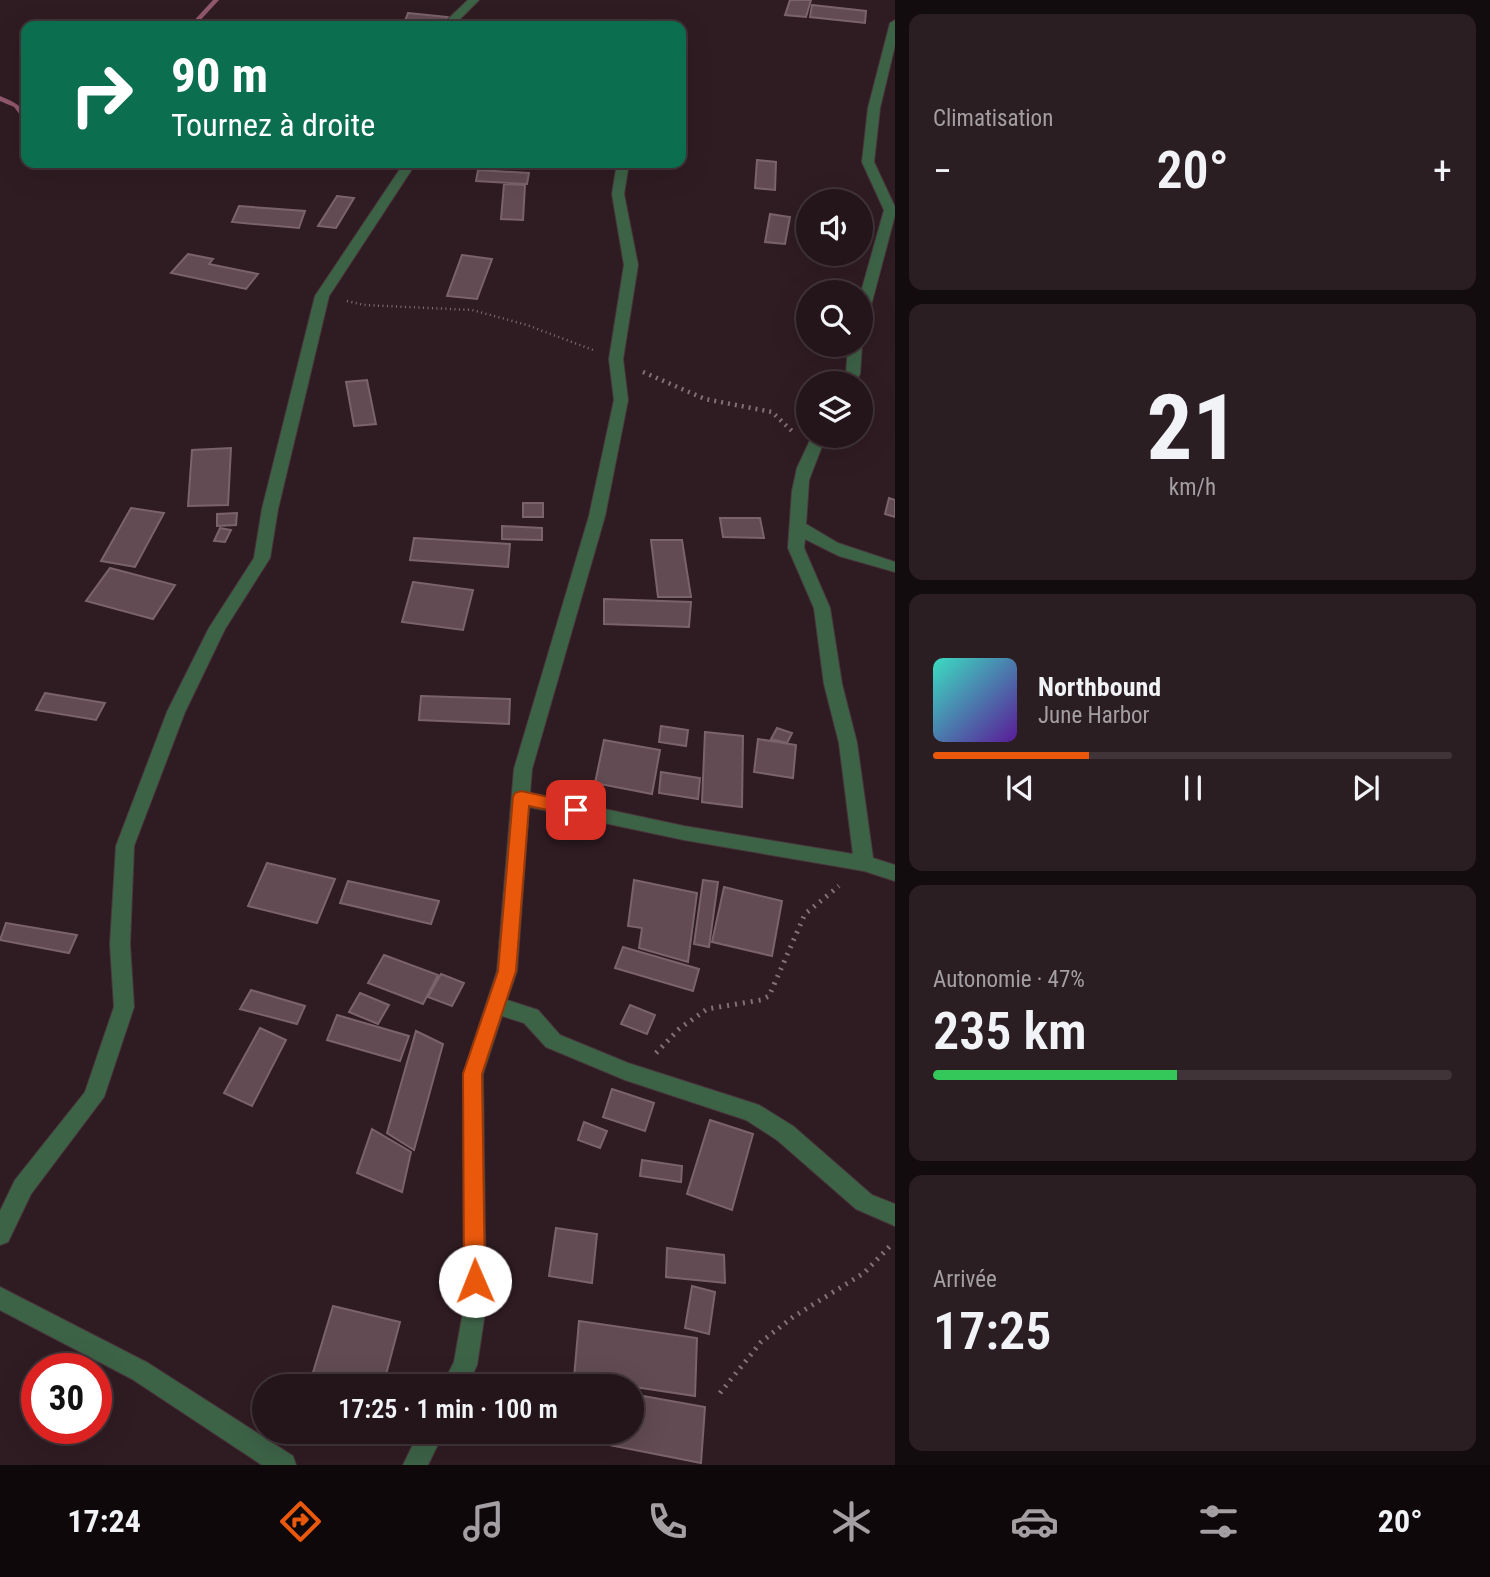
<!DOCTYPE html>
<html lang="fr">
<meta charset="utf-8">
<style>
body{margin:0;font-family:"Roboto Condensed",sans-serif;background:#2b1e23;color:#f1f3f6;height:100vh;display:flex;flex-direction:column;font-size:26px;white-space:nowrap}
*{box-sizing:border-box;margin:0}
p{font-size:23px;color:#a39fa2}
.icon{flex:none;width:38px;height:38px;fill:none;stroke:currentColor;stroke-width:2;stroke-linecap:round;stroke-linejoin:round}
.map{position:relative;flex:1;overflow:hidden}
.side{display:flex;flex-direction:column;gap:14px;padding:14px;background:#130c0e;width:595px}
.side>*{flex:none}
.top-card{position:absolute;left:21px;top:21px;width:665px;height:147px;border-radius:14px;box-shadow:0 7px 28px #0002,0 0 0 2px #403439;background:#0b6e4f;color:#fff;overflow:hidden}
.controls{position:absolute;left:796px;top:189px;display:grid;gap:14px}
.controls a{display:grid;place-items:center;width:77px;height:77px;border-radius:50%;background:#23151a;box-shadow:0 7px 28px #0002,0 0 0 2px #403439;font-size:35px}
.speed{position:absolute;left:21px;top:1353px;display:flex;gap:14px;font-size:35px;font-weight:700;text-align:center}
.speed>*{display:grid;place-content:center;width:91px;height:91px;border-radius:50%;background:#23151a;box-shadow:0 7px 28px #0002,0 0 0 2px #403439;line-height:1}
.speed .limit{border:10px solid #d22;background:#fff;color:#111}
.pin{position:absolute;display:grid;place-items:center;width:60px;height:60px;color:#fff;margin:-30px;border-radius:14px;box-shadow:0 4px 10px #0006}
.me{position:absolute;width:77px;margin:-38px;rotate:359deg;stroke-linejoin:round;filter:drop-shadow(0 0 5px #0008)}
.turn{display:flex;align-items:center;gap:24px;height:147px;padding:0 35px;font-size:32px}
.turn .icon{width:91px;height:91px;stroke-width:2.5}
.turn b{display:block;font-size:49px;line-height:60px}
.big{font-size:52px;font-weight:600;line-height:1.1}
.side .tile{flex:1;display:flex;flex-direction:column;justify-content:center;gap:10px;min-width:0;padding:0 24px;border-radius:14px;background:#2b1e23}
.side .dial{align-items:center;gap:0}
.dial b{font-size:91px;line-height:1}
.song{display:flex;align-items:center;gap:21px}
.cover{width:84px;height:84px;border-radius:10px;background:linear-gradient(135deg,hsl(170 70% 55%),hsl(270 70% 35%))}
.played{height:7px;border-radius:4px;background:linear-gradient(90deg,#ea580c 30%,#403439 30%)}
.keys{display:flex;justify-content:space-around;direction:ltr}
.heat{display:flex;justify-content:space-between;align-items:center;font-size:38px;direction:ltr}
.charge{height:10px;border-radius:5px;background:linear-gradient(90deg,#34c759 47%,#403439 0)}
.trip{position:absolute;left:252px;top:1374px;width:392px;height:70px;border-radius:35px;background:#23151a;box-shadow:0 7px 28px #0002,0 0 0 2px #403439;font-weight:600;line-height:70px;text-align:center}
.menu{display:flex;height:112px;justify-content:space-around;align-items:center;background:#0e080a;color:#a39fa2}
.menu .icon{width:49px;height:49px}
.menu .on{color:#ea580c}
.menu b{font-size:32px;color:#f1f3f6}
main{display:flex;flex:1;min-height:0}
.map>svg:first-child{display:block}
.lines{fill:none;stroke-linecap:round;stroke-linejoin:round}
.stream{fill:#90586c;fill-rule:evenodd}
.building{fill:#624b53;stroke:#7b636b;stroke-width:2}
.street-casing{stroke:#49363c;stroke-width:2}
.path-far2{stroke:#817075;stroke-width:2.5;stroke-dasharray:1 3.5;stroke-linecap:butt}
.path-far1{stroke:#817075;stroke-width:4.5;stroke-dasharray:2 5;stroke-linecap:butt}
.path{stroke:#817075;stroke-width:5;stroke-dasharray:2 6;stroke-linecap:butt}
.street{fill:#3d6347;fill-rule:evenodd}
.route{fill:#ea580c;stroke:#983908;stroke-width:2}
</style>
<main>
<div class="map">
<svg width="895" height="1465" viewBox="0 0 895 1465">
<rect width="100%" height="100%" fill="#2f1c22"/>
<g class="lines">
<!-- stream -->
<path class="stream" d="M213 0H219L195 26H189Z
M0 96C12 101 26 106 26 121L24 120 14 107 0 101Z"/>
</g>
<!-- building -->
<path class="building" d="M790 0H811L806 17 785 15Z
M812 5 866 11 865 23 810 17Z
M408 13 448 17 444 25 405 21Z
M757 160 776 162 775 190 755 188Z
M478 170 529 173 527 184 476 181Z
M504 184 525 185 523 220 501 219Z
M337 196 354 198 336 228 318 226Z
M239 206 305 211 299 228 232 222Z
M770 214 790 217 785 244 765 242Z
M188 254 213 259 209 264 258 274 246 289 171 273Z
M462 255 492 259 477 299 447 296Z
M367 380 376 424 354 426 346 382Z
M231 448 228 505 188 506 192 450Z
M889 498 895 500V517L885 514Z
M523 503H543V517H523Z
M131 508 164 513 135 567 101 561Z
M237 513 236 525 217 526V514Z
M720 518H760L764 538 723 537Z
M502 526 542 528V540L502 539Z
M220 528 231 530 225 542 214 541Z
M414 538 510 544 508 567 410 560Z
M651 540H682L691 597H658Z
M110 568 175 585 153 619 86 601Z
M413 582 473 590 463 630 402 622Z
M604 599 691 602 689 627 604 624Z
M45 693 105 703 96 720 36 710Z
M421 696 510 699 509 724 419 720Z
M661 726 688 730 686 746 659 742Z
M777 728 792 733 787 743 771 739Z
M705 732 743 736 742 807 702 802Z
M758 739 796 745 793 778 754 772Z
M604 740 660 750 652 794 595 783Z
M661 772 700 778 698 799 659 793Z
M267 863 335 879 317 923 248 906Z
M634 880 697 893 688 962 639 948 642 928 628 926Z
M703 880 718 882 709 947 694 944Z
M348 881 439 901 431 924 340 903Z
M724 887 782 901 772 956 712 942Z
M6 923 77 935 69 953 0 940Z
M623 947 699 969 693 991 615 968Z
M384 955 438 975 423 1004 368 983Z
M441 974 464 983 452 1006 428 997Z
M251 990 305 1006 297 1024 240 1009Z
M360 993 389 1005 378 1024 349 1012Z
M630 1005 655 1015 647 1034 621 1024Z
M337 1015 409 1036 400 1061 327 1040Z
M260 1028 286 1040 252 1106 224 1093Z
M416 1031 443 1044 414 1150 387 1133Z
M612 1089 654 1103 645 1131 603 1117Z
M710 1120 753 1134 732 1210 687 1194Z
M584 1122 607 1131 600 1148 578 1140Z
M372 1129 411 1152 402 1192 357 1173Z
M642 1160 682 1166 681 1182 640 1176Z
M556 1228 597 1234 592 1283 549 1276Z
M667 1248 724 1255 725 1283 666 1277Z
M692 1286 715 1292 709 1334 685 1328Z
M333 1306 400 1322 383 1386H309Z
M579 1321 697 1338 695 1396 574 1378Z
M632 1394 705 1407 701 1463 604 1444 605 1432H632Z"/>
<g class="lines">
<defs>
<path id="street" d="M468 0H479L457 22 456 26H446L448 19Z
M895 20V45L880 108 874 162 895 207V215L868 317 861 321V292L884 210 862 162 868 108 890 23Z
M404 163H416L329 296 278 509 270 558 225 629 185 712 134 846 130 944 134 1007 104 1097 31 1194 8 1242 0 1245V1211L15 1180 85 1092 114 1007 110 944 116 846 167 712 209 628 254 558 262 509 315 296Z
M617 163H629L624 194 638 265 623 359 628 400 605 516 532 769 530 793 684 826 853 854 839 743 824 684 814 608 788 548 792 491 797 468 812 436H826L809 480 806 524 838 543 895 562V572L839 556 805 539 804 548 830 608 842 684 857 743 873 858 895 865V881L864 871 684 840 529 807 517 971 507 1000 538 1010 560 1035 628 1063 759 1105 793 1126 872 1195 895 1204V1226L856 1209 777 1140 746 1120 625 1080 546 1047 524 1023 502 1016 483 1074 486 1306 477 1365 467 1386H442L454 1362 464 1306 463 1074 497 971 514 769 589 516 614 400 609 359 624 265 612 194Z
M861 344 862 345 860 374 855 383H841L846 374 848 345Z
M0 1287 148 1363 293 1456 296 1465H262L132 1379 0 1310Z
M419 1432H444L428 1465H403Z"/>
</defs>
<!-- street casing -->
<use href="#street" class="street-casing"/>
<!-- path-far2 -->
<path class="path-far2" d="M347 301 364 305 472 310 527 325 593 350"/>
<!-- path-far1 -->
<path class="path-far1" d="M643 372 705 399 772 412 794 433"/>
<!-- path -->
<path class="path" d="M656 1053 679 1029 707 1009 761 1000 769 996 805 914 839 886
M720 1393 761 1342 793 1317 864 1273 892 1244"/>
<!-- street -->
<use href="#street" class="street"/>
</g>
<!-- route -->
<path class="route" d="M521 791 576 803 581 805 584 810 581 814 576 816 529 806 516 971 482 1074 485 1281 482 1289 475 1291 467 1289 464 1281 463 1074 498 971 513 797 515 793Z"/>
</svg>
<div class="controls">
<a><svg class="icon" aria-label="sound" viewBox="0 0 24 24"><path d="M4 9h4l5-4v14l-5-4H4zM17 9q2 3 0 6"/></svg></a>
<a><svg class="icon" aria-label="search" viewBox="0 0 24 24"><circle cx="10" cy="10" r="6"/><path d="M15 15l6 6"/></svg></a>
<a><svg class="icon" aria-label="layers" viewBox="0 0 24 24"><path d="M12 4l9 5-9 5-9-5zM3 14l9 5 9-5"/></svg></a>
</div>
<div class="speed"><div class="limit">30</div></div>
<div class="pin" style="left:576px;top:810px;background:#d93025"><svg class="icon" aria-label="arrive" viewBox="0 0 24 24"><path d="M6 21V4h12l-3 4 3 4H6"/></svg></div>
<svg class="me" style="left:475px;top:1281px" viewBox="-20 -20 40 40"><circle r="19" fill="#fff"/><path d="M0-13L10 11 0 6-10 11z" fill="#ea580c"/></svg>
<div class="trip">17:25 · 1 min · 100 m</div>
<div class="top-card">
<div class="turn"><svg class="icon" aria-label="right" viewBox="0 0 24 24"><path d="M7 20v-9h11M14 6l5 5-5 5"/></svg><div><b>90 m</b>Tournez à droite</div></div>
</div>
</div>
<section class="side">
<div class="tile"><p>Climatisation</p>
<div class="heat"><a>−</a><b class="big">20°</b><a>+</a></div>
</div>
<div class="tile dial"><b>21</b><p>km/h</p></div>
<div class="tile">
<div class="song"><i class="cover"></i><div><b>Northbound</b><p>June Harbor</p></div></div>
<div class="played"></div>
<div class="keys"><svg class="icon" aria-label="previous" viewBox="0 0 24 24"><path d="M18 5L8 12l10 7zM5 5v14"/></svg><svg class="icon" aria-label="pause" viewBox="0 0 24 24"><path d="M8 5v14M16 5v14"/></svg><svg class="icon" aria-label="next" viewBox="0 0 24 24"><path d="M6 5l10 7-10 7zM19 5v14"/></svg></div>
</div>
<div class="tile"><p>Autonomie · 47%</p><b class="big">235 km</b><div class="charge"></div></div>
<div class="tile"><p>Arrivée</p><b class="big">17:25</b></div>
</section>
</main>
<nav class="menu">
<b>17:24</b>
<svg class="icon on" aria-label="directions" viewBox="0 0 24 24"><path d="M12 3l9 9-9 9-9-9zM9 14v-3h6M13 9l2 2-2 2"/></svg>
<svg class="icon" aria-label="music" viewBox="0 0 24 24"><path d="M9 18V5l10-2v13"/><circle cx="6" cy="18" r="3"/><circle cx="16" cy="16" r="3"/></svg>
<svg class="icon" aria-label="phone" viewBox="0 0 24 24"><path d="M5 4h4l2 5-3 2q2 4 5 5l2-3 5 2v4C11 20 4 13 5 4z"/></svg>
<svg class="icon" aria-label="climate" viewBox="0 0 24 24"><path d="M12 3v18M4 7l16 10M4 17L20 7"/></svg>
<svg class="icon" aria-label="car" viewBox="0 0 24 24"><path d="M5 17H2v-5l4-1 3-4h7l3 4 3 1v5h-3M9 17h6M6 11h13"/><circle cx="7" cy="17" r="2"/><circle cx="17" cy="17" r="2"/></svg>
<svg class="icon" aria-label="filters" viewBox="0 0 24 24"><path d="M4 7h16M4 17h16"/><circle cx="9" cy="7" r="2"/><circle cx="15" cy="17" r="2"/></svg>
<b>20°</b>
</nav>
